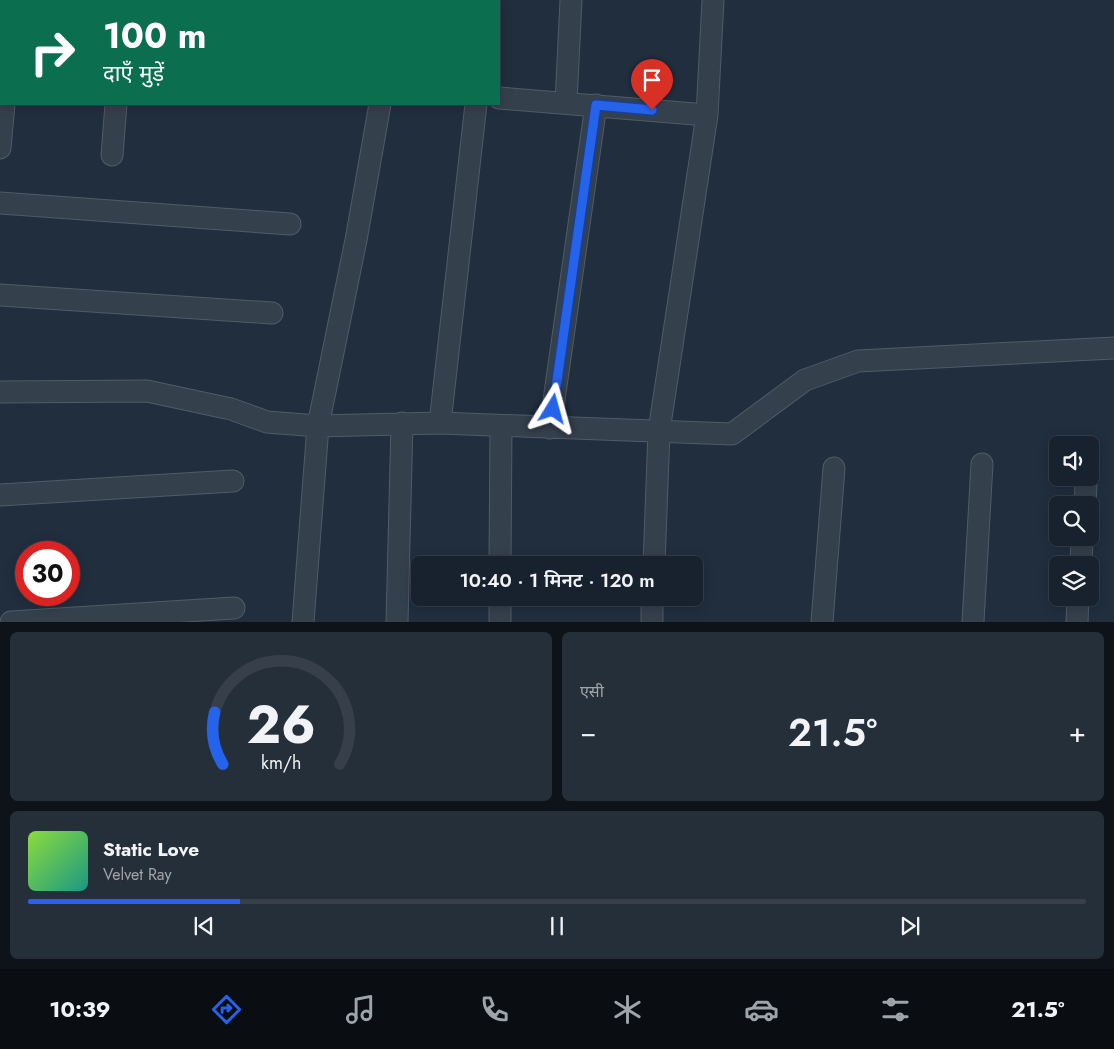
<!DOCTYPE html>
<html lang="hi">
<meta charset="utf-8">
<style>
body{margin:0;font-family:Jost,"Noto Sans Devanagari",sans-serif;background:#252f3a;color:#f1f3f6;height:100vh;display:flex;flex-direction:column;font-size:19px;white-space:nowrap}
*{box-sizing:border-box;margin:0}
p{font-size:16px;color:#9fa4aa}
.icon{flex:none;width:28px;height:28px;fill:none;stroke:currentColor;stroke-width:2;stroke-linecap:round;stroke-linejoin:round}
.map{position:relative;height:622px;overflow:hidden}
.side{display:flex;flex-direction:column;gap:10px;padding:10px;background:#0d1319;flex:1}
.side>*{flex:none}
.banner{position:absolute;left:0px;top:0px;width:500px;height:105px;box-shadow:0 2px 12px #0003,0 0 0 1px #363f4a;background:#0b6e4f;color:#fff;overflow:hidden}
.tools{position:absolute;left:1049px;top:436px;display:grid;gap:10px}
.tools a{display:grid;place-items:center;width:50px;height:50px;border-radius:8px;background:#18222e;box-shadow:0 2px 12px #0003,0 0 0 1px #363f4a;font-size:25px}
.speed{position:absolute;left:15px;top:541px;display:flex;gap:10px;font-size:25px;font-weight:700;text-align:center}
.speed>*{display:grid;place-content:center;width:65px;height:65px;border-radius:50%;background:#18222e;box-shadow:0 2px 12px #0003,0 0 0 1px #363f4a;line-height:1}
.speed .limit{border:8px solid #d22;background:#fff;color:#111}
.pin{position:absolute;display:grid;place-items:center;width:42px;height:42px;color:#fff;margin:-51px -21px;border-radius:50% 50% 50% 0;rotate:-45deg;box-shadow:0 0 5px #0007}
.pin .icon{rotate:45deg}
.me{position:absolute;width:55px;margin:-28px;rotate:8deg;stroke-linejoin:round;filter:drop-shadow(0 0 4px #0008)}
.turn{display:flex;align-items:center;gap:18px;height:105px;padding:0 20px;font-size:22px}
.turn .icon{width:65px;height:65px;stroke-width:2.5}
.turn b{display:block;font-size:35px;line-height:42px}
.big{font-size:38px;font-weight:600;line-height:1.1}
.side .tile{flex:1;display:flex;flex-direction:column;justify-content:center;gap:8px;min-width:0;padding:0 18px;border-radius:8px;background:#252f3a}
.side .dial{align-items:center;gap:0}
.dial svg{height:130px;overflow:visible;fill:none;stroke:#363f4a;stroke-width:7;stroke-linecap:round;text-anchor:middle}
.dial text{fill:#f1f3f6;stroke:none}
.song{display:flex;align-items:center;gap:15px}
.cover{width:60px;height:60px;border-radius:8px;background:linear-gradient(135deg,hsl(90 70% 55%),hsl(170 70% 35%))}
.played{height:5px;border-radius:2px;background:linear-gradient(90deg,#2563eb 20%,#363f4a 20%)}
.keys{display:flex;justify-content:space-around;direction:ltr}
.heat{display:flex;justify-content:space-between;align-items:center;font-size:28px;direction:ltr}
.side .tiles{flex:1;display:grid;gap:10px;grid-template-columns:1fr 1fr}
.tile:last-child{grid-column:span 2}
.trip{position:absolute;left:411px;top:556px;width:292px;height:50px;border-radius:8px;background:#18222e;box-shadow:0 2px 12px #0003,0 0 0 1px #363f4a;font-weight:600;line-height:50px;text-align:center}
.dock{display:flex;height:80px;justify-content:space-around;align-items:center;background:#0a0e12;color:#9fa4aa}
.dock .icon{width:35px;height:35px}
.dock .active{color:#2563eb}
.dock b{font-size:22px;color:#f1f3f6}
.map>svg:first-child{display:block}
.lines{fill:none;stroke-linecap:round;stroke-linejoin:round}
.lane-casing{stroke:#505b68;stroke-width:13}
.street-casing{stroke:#505b68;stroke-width:23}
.lane{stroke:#35404d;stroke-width:11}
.street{stroke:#35404d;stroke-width:21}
.route-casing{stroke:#184099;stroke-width:12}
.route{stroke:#2563eb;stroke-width:9}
</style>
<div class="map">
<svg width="1114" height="622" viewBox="0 0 1114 622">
<rect width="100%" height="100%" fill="#202e3e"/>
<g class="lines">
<defs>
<path id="lane" d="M134 1V0
M272 1V0
M427 1V0"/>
<path id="street" d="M0 13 1 14
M499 98 707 115
M566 103 571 0
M380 104 356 240 318 426 440 423 732 434 805 380 858 361 1114 348
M0 148 4 104
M112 155 116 104
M0 203 290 224
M0 295 272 313
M0 392 147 391 231 409 267 422 318 426 303 622
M440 423 476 104
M550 428 596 105
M0 495 233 481
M1085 505 1086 485
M500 565 501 427
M654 565 659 431 707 115 713 0
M1081 565 1082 538
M11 622 234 608
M397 622 402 423
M500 622V598
M652 622V598
M822 622 834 468
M973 622 982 464
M1077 622 1078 598"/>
</defs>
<!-- lane casing -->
<use href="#lane" class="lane-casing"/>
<!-- street casing -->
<use href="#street" class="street-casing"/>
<!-- lane -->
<use href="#lane" class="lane"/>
<!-- street -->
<use href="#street" class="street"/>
</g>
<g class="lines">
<defs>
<path id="route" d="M553 409 596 105 652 110"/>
</defs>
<!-- route casing -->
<use href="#route" class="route-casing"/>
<!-- route -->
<use href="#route" class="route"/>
</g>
</svg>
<div class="tools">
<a><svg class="icon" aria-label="sound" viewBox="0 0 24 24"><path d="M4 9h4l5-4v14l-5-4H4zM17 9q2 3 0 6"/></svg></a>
<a><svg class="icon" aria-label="search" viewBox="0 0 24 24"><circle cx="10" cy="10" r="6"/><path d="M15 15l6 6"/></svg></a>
<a><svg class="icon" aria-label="layers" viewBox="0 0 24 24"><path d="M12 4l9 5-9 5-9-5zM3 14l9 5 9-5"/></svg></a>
</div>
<div class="speed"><div class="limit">30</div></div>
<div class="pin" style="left:652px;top:110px;background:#d93025"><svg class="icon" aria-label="arrive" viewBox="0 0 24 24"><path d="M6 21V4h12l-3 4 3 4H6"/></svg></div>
<svg class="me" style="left:553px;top:409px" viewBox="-20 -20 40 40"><path d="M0-17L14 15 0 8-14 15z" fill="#2563eb" stroke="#fff" stroke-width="4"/></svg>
<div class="trip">10:40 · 1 मिनट · 120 m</div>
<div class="banner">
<div class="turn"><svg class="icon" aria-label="right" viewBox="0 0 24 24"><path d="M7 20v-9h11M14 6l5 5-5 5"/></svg><div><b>100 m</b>दाएँ मुड़ें</div></div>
</div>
</div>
<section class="side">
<div class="tiles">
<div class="tile dial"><svg viewBox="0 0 100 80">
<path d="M14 69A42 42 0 1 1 86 69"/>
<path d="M14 69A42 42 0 0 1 9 37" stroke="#2563eb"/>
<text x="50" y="56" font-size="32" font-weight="700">26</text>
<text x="50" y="72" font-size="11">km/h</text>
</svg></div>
<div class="tile"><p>एसी</p>
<div class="heat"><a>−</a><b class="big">21.5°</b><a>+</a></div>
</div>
<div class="tile">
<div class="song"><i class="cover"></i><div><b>Static Love</b><p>Velvet Ray</p></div></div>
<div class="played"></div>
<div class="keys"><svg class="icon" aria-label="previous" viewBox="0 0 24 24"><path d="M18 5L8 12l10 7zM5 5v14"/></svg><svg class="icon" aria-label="pause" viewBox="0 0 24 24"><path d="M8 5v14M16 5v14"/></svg><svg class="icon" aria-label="next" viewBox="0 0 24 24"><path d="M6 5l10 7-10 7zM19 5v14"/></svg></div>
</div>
</div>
</section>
<nav class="dock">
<b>10:39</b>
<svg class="icon active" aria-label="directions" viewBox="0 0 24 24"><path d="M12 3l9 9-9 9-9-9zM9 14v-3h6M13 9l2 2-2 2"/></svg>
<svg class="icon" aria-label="music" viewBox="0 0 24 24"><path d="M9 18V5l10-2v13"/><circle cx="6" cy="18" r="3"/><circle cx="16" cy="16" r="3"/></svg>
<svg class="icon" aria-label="phone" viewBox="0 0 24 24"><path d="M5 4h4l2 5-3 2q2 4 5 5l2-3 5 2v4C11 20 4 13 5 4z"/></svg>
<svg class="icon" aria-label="climate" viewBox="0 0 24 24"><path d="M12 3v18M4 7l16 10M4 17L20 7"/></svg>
<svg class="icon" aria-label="car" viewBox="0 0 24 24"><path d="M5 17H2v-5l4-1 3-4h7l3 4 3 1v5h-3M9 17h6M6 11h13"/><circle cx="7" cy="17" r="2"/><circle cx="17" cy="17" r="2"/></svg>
<svg class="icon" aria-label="filters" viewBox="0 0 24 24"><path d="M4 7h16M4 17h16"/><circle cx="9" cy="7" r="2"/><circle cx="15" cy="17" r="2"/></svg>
<b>21.5°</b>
</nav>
